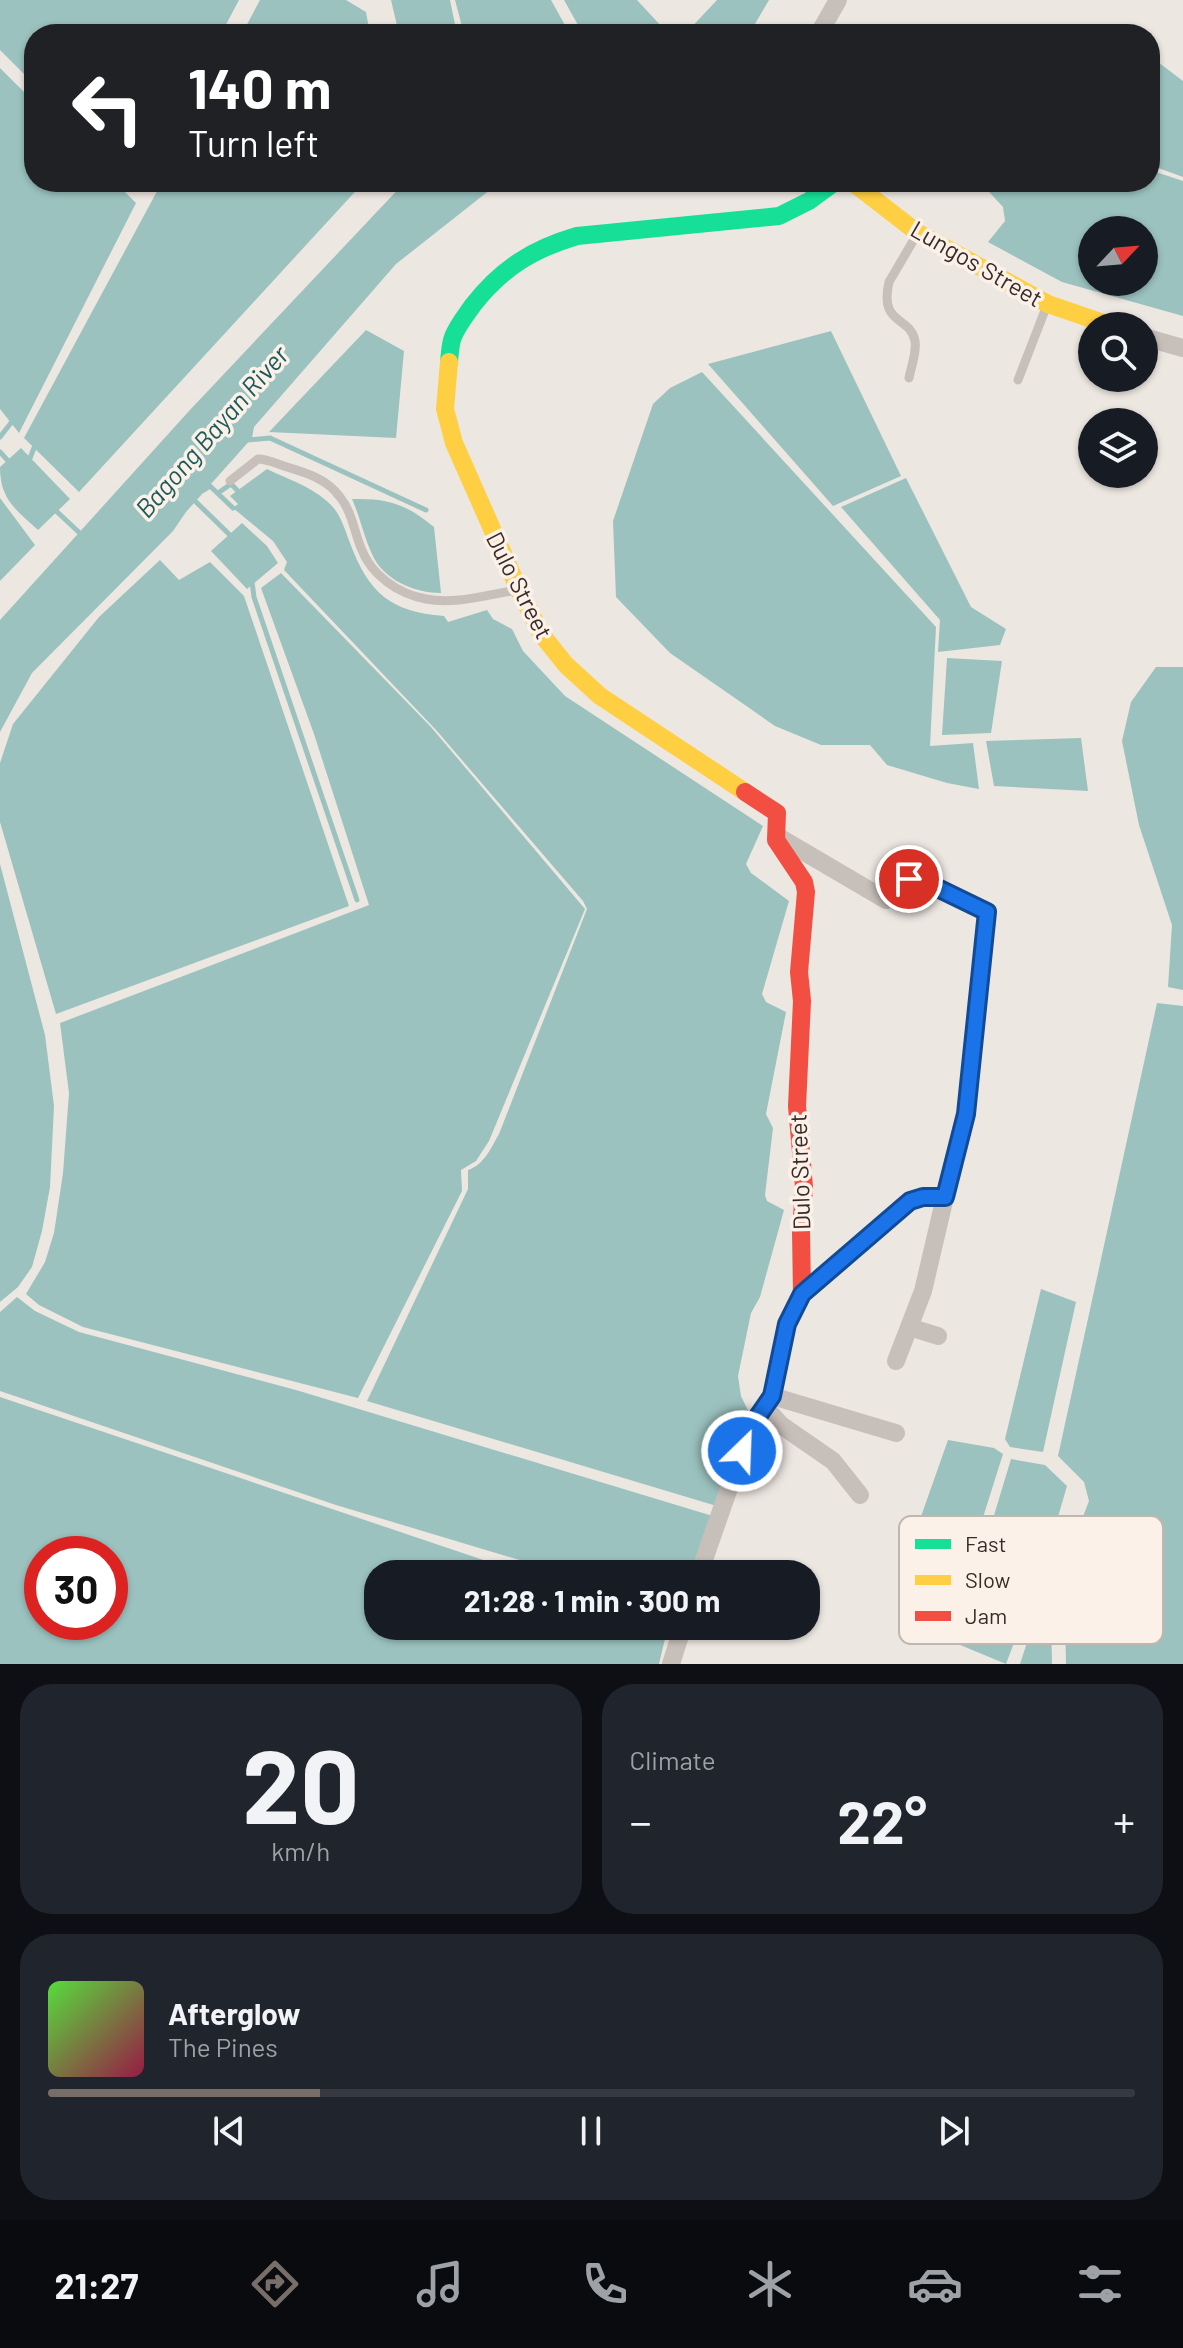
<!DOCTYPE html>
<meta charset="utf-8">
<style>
body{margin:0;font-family:Barlow,sans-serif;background:#20242c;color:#f1f3f6;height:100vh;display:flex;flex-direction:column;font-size:30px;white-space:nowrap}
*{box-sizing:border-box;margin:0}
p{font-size:26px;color:#9ea1a6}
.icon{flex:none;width:44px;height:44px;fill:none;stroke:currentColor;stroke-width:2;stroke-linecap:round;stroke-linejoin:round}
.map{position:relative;height:1664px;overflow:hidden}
.panel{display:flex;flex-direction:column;gap:20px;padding:20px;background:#0d0f14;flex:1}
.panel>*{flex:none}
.guide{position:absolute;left:24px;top:24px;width:1136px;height:168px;border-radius:32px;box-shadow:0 2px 6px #0004;background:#202124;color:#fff;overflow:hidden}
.needle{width:52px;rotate:64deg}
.buttons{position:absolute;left:1078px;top:216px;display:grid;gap:16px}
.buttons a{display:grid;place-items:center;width:80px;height:80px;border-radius:50%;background:#171b24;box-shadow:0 2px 6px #0004;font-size:40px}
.speed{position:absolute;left:24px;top:1536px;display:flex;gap:16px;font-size:40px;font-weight:700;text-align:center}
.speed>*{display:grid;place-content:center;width:104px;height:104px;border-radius:50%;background:#171b24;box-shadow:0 2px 6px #0004;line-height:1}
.speed .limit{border:12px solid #d22;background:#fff;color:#111}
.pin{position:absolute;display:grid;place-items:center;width:68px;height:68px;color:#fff;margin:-34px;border:4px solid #fff;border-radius:50%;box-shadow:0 2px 8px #0007}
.me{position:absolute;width:88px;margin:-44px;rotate:24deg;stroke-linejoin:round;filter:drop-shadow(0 0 6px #0008)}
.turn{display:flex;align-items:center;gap:28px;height:168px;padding:0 32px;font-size:36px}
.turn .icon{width:104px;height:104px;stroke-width:2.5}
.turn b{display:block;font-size:56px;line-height:68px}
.big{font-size:60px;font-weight:700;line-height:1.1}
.panel .card{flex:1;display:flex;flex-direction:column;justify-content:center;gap:12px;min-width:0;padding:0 28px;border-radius:32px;background:#20242c}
.panel .dial{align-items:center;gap:0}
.dial b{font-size:104px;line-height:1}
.song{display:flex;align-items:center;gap:24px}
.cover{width:96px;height:96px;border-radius:12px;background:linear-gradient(135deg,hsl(110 70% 55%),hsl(340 70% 35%))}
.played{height:8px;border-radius:4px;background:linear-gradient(90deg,#776d69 25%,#363941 25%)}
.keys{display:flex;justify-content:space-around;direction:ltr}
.heat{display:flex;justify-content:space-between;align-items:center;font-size:44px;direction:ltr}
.panel .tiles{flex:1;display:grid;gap:20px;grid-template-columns:1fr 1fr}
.card:last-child{grid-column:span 2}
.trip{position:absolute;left:364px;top:1560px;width:456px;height:80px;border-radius:32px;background:#171b24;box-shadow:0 2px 6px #0004;font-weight:700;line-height:80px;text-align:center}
.menu{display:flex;height:128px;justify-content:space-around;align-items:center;background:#090b0e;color:#9ea1a6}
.menu .icon{width:56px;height:56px}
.menu .active{color:#776d69}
.menu b{font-size:36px;color:#f1f3f6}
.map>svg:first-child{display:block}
.water{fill:#9bc2bf;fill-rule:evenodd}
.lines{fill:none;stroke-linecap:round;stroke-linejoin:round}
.stream{stroke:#9bc2bf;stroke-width:5}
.lane{stroke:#c7bfb9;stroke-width:9}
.street{stroke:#c7bfb9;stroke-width:18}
.fast{stroke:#16e098;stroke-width:18}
.slow{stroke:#ffcf43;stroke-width:18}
.jam{stroke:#f24e42;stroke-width:18}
.route-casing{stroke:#114b97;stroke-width:20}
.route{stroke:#1a73e8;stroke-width:14}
.labels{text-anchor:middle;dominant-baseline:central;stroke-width:7;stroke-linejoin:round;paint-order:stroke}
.street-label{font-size:24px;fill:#382c28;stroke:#fbf1e8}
.water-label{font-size:26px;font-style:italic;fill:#1b5b5c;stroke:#fbf1e8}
.key{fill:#fbf1e8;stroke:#c0b6ae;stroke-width:2}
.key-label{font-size:22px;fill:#382c28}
</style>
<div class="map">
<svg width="1183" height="1664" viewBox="0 0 1183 1664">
<rect width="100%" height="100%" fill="#ede7e1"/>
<!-- water -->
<path class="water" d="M0 0H239L221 34H34V84L0 50Z
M260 0H346L366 12 370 34H242Z
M391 0H450L457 34H399Z
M455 0H551L570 34H464Z
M564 0H637L663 28 653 34H583Z
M717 0H769L749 34H685Z
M1150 56 1183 81V177L1150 165Z
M0 68 34 102V182H115L136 203 19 433 0 409Z
M1150 170 1183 181V316L1062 282 988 242 1005 221 1003 207 980 182H1150ZM1092 230H1144V282H1092Z
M162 182H364L79 492 24 438Z
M405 182H500L396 264 254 427 252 438 186 512 173 531 32 673 0 732V620L189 411Z
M366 330 404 351 396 438 269 432Z
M831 331 901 476 833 506 708 364Z
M702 372 936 627 930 746 973 743 979 789 947 783 887 765 870 745H821L775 726 670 653 616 597 613 521 653 404 670 388Z
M21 448 70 499 38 530C15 509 0 499 0 467Z
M267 469C289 480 312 486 331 505 341 515 345 530 350 543 368 592 390 612 444 616L448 622 487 610 493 619 512 629 523 651 565 696 763 826 746 864 751 873 789 901 762 994 766 1002 786 1012 766 1114 773 1128 765 1195 767 1201 784 1210 760 1297 751 1313 738 1376 741 1396 751 1417 720 1507 367 1401 468 1189V1170C484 1165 491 1148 499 1134L587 909 583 901 437 731 284 570 287 562 273 541 233 508 238 504 230 496Z
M906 478 971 607 1006 629 1000 645 938 652 940 620 841 507Z
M0 498 35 545 0 581Z
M352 499C388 498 406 504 434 527L441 593C415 593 383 580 372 554 364 537 360 517 352 499Z
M242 523 267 546 278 563 247 589 211 551Z
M160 560 179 580 210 562 244 596 349 906 56 1014 0 822V763L13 724 99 617Z
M281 573 431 727 585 909 489 1141 476 1161 461 1170 462 1191 358 1398 83 1327 39 1305 26 1294 45 1262 54 1233 63 1173 69 1093 60 1023 369 905 314 734 261 588Z
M947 658 1002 661 991 733 942 735Z
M1156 667H1183V990L1168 987 1172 925 1139 825 1122 741 1131 702Z
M1081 738 1088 791 994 786 986 741Z
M0 864 45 1035 54 1106 50 1187 42 1231 32 1267 18 1287 0 1302Z
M1157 1003 1183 1006V1664H1066L1064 1566 1089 1501 1084 1482 1058 1456Z
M1041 1289 1076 1302 1043 1452 1010 1447 1005 1439Z
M17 1297 35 1311 79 1332 296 1390 716 1517 695 1574H566L336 1505 0 1391V1312Z
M0 1397 525 1574H378V1626H668L659 1664H0ZM42 1554H110V1622H42Z
M948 1440 994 1448 1003 1454 974 1546 918 1525Z
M1011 1459 1045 1465 1067 1486 1048 1551 1032 1561 996 1550 986 1542Z
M986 1556 1040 1574 1006 1664 953 1642Z
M1050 1572 1052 1664H1020Z"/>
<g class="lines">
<!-- stream -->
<path class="stream" d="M0 437 14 419
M247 440 270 438 426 510
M0 452 11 464
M28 463 36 443
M204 490 210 486 233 508
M218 493 231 484 237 490
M192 498 233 538
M54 509 84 537
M252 582 254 597 357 900"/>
<!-- lane -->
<path class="lane" d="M909 378C911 367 917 352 915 341 910 315 879 326 889 282L916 236
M1018 380 1047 305
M230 481 258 459C268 459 277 464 287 467 307 473 327 479 340 497 352 512 354 531 361 548 371 575 398 594 426 599 456 605 488 594 518 590"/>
<!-- street -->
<path class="street" d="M822 34V28L838 0
M1144 337 1183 348
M909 1327 938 1336
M896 1361 923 1291 945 1197
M772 1396 896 1433
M765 1407 781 1425 833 1461 860 1495
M699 1574 750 1428 772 1396 787 1324 802 1294 910 1201 923 1197H945L966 1114 987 912 919 879C895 879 902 894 886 900L777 836
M671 1664 683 1626"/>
<!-- fast -->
<path class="fast" d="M449 362C450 354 450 344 453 337 457 326 466 315 473 305 502 268 533 249 577 236L779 216 809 201 835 182"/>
<!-- slow -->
<path class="slow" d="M852 182 918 233 1048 304 1112 326
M449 362 445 409 454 443 519 590 542 635 566 665 600 696 745 792"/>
<!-- jam -->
<path class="jam" d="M745 792 777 813 776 840 804 882 806 892 799 972 802 1001 797 1106 804 1187 801 1231 802 1294"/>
</g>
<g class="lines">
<defs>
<path id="route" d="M742 1451 750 1428 772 1396 787 1324 802 1294 910 1201 923 1197H945L966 1114 987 912 919 879H909"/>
</defs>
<!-- route casing -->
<use href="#route" class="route-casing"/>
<!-- route -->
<use href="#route" class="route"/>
</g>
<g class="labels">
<!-- street labels -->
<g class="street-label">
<text transform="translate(977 263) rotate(30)">Lungos Street</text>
<text transform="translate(520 585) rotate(63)">Dulo Street</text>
<text transform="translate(799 1172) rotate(-92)">Dulo Street</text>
</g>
<!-- water labels -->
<g class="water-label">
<text transform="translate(211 431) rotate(-49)">Bagong Bayan River</text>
</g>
</g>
<!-- legend -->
<rect x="899" y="1516" width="264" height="128" rx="12" class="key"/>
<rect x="915" y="1539" width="36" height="10" fill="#16e098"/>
<rect x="915" y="1575" width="36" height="10" fill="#ffcf43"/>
<rect x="915" y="1611" width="36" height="10" fill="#f24e42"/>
<g class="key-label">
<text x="965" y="1552">Fast</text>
<text x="965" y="1588">Slow</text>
<text x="965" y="1624">Jam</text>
</g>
</svg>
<div class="buttons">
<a><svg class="needle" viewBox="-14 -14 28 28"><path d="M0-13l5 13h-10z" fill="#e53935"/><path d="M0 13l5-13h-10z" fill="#9ea1a6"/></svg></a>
<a><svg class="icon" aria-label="search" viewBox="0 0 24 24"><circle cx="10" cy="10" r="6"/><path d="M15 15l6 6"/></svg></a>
<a><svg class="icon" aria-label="layers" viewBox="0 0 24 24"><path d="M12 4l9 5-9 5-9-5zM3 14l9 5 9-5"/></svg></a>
</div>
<div class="speed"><div class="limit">30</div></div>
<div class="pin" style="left:909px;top:879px;background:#d93025"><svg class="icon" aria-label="arrive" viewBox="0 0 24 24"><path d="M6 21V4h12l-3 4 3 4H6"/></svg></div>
<svg class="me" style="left:742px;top:1451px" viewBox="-20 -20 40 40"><circle r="17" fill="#1a73e8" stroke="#fff" stroke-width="3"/><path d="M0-11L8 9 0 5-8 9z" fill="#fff"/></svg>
<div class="trip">21:28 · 1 min · 300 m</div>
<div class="guide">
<div class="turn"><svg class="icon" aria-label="left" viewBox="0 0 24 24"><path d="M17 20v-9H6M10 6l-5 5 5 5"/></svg><div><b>140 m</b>Turn left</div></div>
</div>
</div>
<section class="panel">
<div class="tiles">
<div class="card dial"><b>20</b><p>km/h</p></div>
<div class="card"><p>Climate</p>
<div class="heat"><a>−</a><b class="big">22°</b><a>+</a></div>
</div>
<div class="card">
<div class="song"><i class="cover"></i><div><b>Afterglow</b><p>The Pines</p></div></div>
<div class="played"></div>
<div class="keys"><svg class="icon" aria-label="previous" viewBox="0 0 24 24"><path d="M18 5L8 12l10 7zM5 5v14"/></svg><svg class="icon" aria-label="pause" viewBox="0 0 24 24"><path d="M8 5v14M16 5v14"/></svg><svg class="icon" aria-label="next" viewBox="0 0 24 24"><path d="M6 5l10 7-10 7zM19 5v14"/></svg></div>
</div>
</div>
</section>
<nav class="menu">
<b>21:27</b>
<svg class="icon active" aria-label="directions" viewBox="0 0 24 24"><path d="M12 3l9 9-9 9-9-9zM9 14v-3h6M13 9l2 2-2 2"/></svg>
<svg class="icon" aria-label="music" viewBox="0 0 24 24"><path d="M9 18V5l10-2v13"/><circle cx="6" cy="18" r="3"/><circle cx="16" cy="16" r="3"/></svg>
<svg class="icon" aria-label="phone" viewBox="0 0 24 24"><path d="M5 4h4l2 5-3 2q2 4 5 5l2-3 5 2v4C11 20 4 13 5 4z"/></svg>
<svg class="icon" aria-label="climate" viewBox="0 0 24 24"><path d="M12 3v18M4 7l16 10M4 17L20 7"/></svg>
<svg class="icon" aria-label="car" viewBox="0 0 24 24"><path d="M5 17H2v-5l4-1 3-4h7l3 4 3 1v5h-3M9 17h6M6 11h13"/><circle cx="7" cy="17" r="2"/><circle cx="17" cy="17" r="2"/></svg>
<svg class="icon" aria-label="filters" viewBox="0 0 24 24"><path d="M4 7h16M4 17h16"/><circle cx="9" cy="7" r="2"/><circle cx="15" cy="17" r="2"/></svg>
</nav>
